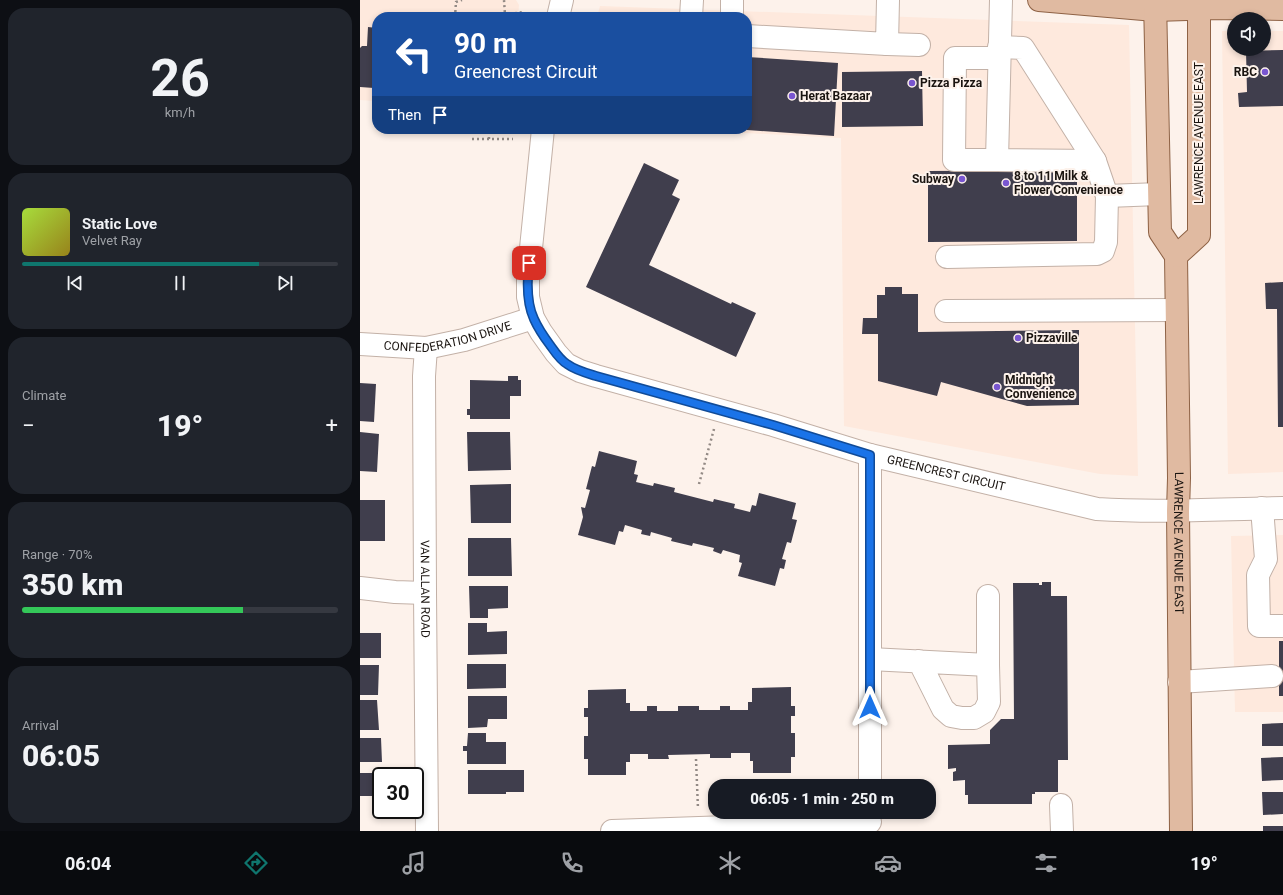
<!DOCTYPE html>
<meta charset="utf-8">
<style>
body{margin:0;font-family:Roboto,sans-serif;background:#20242c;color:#f1f3f6;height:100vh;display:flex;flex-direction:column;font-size:15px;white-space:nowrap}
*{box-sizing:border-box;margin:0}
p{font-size:13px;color:#9ea1a6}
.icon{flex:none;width:22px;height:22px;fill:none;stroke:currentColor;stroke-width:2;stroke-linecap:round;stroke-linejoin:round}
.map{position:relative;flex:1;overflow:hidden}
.sheet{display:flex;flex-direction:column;gap:8px;padding:8px;background:#0d0f14;width:360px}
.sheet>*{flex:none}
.top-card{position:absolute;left:12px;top:12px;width:380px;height:122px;border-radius:16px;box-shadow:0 2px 6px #0003;background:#1a4fa0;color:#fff;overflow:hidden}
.tools{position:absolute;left:867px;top:12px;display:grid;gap:8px}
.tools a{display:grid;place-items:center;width:44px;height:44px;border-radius:50%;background:#171b24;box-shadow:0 2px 6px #0003;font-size:20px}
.speed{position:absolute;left:12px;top:767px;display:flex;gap:8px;font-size:20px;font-weight:700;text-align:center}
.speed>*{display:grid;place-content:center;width:52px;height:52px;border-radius:50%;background:#171b24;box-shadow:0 2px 6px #0003;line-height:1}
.speed .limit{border:2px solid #111;border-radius:6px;background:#fff;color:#111}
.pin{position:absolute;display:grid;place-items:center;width:34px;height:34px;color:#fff;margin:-17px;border-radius:8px;box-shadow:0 2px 6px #0006}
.me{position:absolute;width:44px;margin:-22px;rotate:0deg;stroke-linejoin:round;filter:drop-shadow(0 0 3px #0008)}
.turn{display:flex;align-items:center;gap:14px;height:84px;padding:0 16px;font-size:18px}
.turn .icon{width:52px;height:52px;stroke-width:2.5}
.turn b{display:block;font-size:28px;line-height:34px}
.then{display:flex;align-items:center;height:38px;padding:0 16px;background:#0003;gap:8px;font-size:15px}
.big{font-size:30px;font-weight:800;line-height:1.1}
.sheet .card{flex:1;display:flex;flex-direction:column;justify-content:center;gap:6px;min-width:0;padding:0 14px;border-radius:16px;background:#20242c}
.sheet .dial{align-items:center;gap:0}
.dial b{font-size:52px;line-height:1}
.song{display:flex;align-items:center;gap:12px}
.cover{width:48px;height:48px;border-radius:6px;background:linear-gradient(135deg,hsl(80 70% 55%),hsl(50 70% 35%))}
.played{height:4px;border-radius:2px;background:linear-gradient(90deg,#0f766e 75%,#363941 75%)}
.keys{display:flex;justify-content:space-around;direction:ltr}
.heat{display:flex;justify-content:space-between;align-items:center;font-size:22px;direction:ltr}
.charge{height:6px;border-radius:3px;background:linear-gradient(90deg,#34c759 70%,#363941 0)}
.trip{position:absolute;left:348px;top:779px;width:228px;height:40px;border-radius:16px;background:#171b24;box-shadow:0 2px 6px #0003;font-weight:800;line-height:40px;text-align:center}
.menu{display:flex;height:64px;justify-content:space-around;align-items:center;background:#090b0e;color:#9ea1a6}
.menu .icon{width:28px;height:28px}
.menu .selected{color:#0f766e}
.menu b{font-size:18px;color:#f1f3f6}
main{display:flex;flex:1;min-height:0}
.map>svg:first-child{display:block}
.built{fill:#fee9dd}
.building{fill:#403e4d}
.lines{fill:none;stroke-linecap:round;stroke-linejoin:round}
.minor-casing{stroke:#c3b1a7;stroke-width:24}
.major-casing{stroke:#8e6245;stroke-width:24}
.path{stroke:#938a85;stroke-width:2.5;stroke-dasharray:2 3;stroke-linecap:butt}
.minor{stroke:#fff;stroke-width:22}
.major{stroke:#e0baa1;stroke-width:22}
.route-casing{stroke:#114b97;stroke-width:10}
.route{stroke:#1a73e8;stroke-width:7}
.poi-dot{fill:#7956d0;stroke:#fdf2eb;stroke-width:1.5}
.labels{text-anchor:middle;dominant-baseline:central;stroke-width:4;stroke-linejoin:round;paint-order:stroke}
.poi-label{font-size:12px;font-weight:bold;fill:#1a1410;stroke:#fdf2eb;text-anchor:start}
.street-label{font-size:12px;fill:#1a1410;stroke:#fdf2eb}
</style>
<main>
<section class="sheet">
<div class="card dial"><b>26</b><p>km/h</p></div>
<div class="card">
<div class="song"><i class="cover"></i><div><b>Static Love</b><p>Velvet Ray</p></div></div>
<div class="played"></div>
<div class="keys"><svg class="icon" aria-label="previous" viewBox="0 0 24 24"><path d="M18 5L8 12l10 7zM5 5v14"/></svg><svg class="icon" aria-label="pause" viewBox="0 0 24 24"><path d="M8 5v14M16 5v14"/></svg><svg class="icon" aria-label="next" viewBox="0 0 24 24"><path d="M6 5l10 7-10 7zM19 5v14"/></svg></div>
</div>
<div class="card"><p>Climate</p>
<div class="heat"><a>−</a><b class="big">19°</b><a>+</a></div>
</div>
<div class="card"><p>Range · 70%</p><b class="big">350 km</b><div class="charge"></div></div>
<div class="card"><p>Arrival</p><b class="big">06:05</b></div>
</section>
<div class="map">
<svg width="923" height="831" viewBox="0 0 923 831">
<rect width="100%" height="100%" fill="#fdf2eb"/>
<!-- built -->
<path class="built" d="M0 0H156L159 5 158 17H17V123L13 122 15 101 0 100Z
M240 6 769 25 778 476 740 474 484 426 481 138 309 129H387V17H237Z
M862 31H874V49H904V31H923V472L868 474Z
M90 129H151V134Z
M923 535V712H875L871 536Z"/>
<!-- building -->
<path class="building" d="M8 27 17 28V91L14 88 0 87V48L2 46H7Z
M923 50V106L879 107 878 93 887 92 886 51Z
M387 57 478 63 474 136 387 130Z
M562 71 563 126 482 127V72Z
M284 163 319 180 312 195 320 199 289 265 371 304 372 302 396 313 376 357 226 287Z
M717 170V241L568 242V171Z
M923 282V427H918L917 309H906L905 283Z
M525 287H542V294H558V332L719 330V405L667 406 581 382 577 396 518 381V334H502L503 318H517V295H525Z
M148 376H158V380H161V396H150V419H110V415H107V409H110V380L148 381Z
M0 383 16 384 14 422 0 421Z
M0 432 19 434 17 472 0 471Z
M107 432H150L151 470 108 471Z
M239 451 277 461 274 474 278 475 276 482 293 486 294 483 315 488 314 492 353 502 354 499 375 504 374 508 390 512 392 505 396 506 399 493 436 503 432 519 437 520 431 543 427 542 422 559 426 560 424 569 420 568 415 586 378 576 382 563 379 562 380 555 363 550 361 554 353 551 354 548 333 543 332 546 311 541 312 538 291 532 290 536 281 534 282 530 265 525 263 532 259 531 255 545 218 535 223 517 221 507 225 508 230 490 226 489 232 466 235 467Z
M151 484V523H111L110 485Z
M0 500H25V541H0Z
M108 538H151L152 576H108Z
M682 582H691V596H707L708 760H698V792H675V794H672V804H608V795H605V780L593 781V772L596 771V768L588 769V745L630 744V730L641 719H654L653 583H679V585H682Z
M109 586H148V608L128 609V618H110Z
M108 623H127V632L147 631V654L108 655Z
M0 633H21V658H0Z
M919 641H923V696H919Z
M107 664H146V688L107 689Z
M0 665H19L18 695H0Z
M431 687V706H435V716H431V733H435V757H431V773H393V761H390V753H371V758H350V754L308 755 309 759H288V754H270V762H266V775H228V759H224V736H228V717H224V708H228V690L266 689V703H270V711H287V706H297V711H318V706H339V710H360V706H370V710H388V702H392V688Z
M108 696H147V719H128L127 727 108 728Z
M0 700H17L19 730H0Z
M923 723V746H902V724Z
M108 733H126V742H146V764H107V751H103V746H107Z
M0 738H21L22 762H0Z
M923 757V780L902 781 901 758Z
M108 770H164V792H146V794H108Z
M0 773H23V776H21V796H0Z
M902 792H923V814L903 815Z
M903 826H923V831H903Z"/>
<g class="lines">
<defs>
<g id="minor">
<path d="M641 0 637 160 735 161 747 196 799 194"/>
<path d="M198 17 202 0"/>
<path d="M331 17 332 0"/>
<path d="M372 17V0"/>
<path d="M387 36 527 44 528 0"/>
<path d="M527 44 559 45"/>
<path d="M639 47 663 48 735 161"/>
<path id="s1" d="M183 129 168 278V297L173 318 181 332 196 353 206 364 220 371 236 376 413 425 510 455 737 509C799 513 861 509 923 508"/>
<path d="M637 160H594L595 58H639"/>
<path d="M587 257 737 254 743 251 746 242 747 196"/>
<path d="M586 311 816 310"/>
<path id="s2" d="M0 344 66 348 104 340 173 318"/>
<path id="s3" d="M66 348 64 376 65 593 67 831"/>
<path d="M902 508 906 559 898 575 899 626H923"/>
<path d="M0 588 35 592 65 593"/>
<path d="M628 596V665"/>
<path d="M510 659 628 665 629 702 624 712 614 718H602L591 716 583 709 559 661"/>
<path d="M819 682 912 676"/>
<path d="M510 786V455"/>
<path d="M701 805 702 831"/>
<path d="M252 831 510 822"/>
</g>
<g id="major">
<path d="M679 0 795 10 859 8 923 9"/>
<path id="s4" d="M795 0 800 232 816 256 819 478 818 511 821 831"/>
<path d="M816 256 839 235V0"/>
</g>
</defs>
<!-- minor casing -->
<use href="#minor" class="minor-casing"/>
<!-- major casing -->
<use href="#major" class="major-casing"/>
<!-- path -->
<path class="path" d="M145 15 163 12
M95 17 96 2 102 0
M133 17 145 15 144 0
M112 139H153
M129 139V129
M339 484 354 429
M336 759 338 809"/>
<!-- minor -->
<use href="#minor" class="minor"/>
<!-- major -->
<use href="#major" class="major"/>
</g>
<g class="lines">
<defs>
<path id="route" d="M169 263C167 281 166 302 174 319 178 328 184 337 190 345 195 352 200 360 207 364 215 370 226 373 236 376L413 425 510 455V707"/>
</defs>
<!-- route casing -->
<use href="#route" class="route-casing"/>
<!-- route -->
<use href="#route" class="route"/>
</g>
<!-- markers -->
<g class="poi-dot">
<circle cx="905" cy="72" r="4"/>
<circle cx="552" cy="83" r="4"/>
<circle cx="432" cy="96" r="4"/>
<circle cx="602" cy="179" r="4"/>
<circle cx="646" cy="183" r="4"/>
<circle cx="658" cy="338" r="4"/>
<circle cx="637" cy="387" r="4"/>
</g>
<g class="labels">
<!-- poi labels -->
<g class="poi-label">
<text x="897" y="72" text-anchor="end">RBC</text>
<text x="560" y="83">Pizza Pizza</text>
<text x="440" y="96">Herat Bazaar</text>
<text x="654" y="176">8 to 11 Milk &amp;<tspan x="654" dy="14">Flower Convenience</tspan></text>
<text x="594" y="179" text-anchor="end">Subway</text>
<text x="666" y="338">Pizzaville</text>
<text x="645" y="380">Midnight<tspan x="645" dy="14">Convenience</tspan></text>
</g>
<!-- street labels -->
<g class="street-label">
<text transform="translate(839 133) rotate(-90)">LAWRENCE AVENUE EAST</text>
<text stroke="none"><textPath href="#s2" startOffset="89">CONFEDERATION DRIVE</textPath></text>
<text stroke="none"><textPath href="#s1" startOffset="643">GREENCREST CIRCUIT</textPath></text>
<text stroke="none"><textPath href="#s4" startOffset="548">LAWRENCE AVENUE EAST</textPath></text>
<text stroke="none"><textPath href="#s3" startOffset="241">VAN ALLAN ROAD</textPath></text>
</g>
</g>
</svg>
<div class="tools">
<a><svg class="icon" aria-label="sound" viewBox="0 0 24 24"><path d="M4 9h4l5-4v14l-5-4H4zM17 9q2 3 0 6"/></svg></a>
</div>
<div class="speed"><div class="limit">30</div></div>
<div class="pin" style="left:169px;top:263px;background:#d93025"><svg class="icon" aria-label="arrive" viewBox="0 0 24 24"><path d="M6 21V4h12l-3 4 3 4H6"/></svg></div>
<svg class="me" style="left:510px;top:707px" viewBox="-20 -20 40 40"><path d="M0-17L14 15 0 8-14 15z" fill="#1a73e8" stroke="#fff" stroke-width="4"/></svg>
<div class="trip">06:05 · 1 min · 250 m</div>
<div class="top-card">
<div class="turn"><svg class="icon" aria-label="left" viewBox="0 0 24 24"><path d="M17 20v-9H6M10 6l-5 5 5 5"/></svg><div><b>90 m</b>Greencrest Circuit</div></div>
<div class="then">Then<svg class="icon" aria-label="arrive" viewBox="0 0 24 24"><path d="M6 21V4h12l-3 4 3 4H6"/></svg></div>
</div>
</div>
</main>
<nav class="menu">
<b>06:04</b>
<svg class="icon selected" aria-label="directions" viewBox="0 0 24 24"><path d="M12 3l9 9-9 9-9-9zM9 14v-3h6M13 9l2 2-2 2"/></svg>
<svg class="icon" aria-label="music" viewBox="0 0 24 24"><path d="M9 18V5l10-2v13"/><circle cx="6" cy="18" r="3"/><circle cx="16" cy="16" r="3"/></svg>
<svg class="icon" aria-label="phone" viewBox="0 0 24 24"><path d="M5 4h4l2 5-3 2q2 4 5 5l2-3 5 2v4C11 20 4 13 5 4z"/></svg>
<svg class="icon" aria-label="climate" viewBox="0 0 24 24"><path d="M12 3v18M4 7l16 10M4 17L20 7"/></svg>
<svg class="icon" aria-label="car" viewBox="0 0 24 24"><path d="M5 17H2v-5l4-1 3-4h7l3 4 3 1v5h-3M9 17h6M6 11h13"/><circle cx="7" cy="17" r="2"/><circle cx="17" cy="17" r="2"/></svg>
<svg class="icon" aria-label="filters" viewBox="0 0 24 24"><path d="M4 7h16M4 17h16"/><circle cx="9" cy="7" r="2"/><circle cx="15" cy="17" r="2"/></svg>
<b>19°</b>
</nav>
